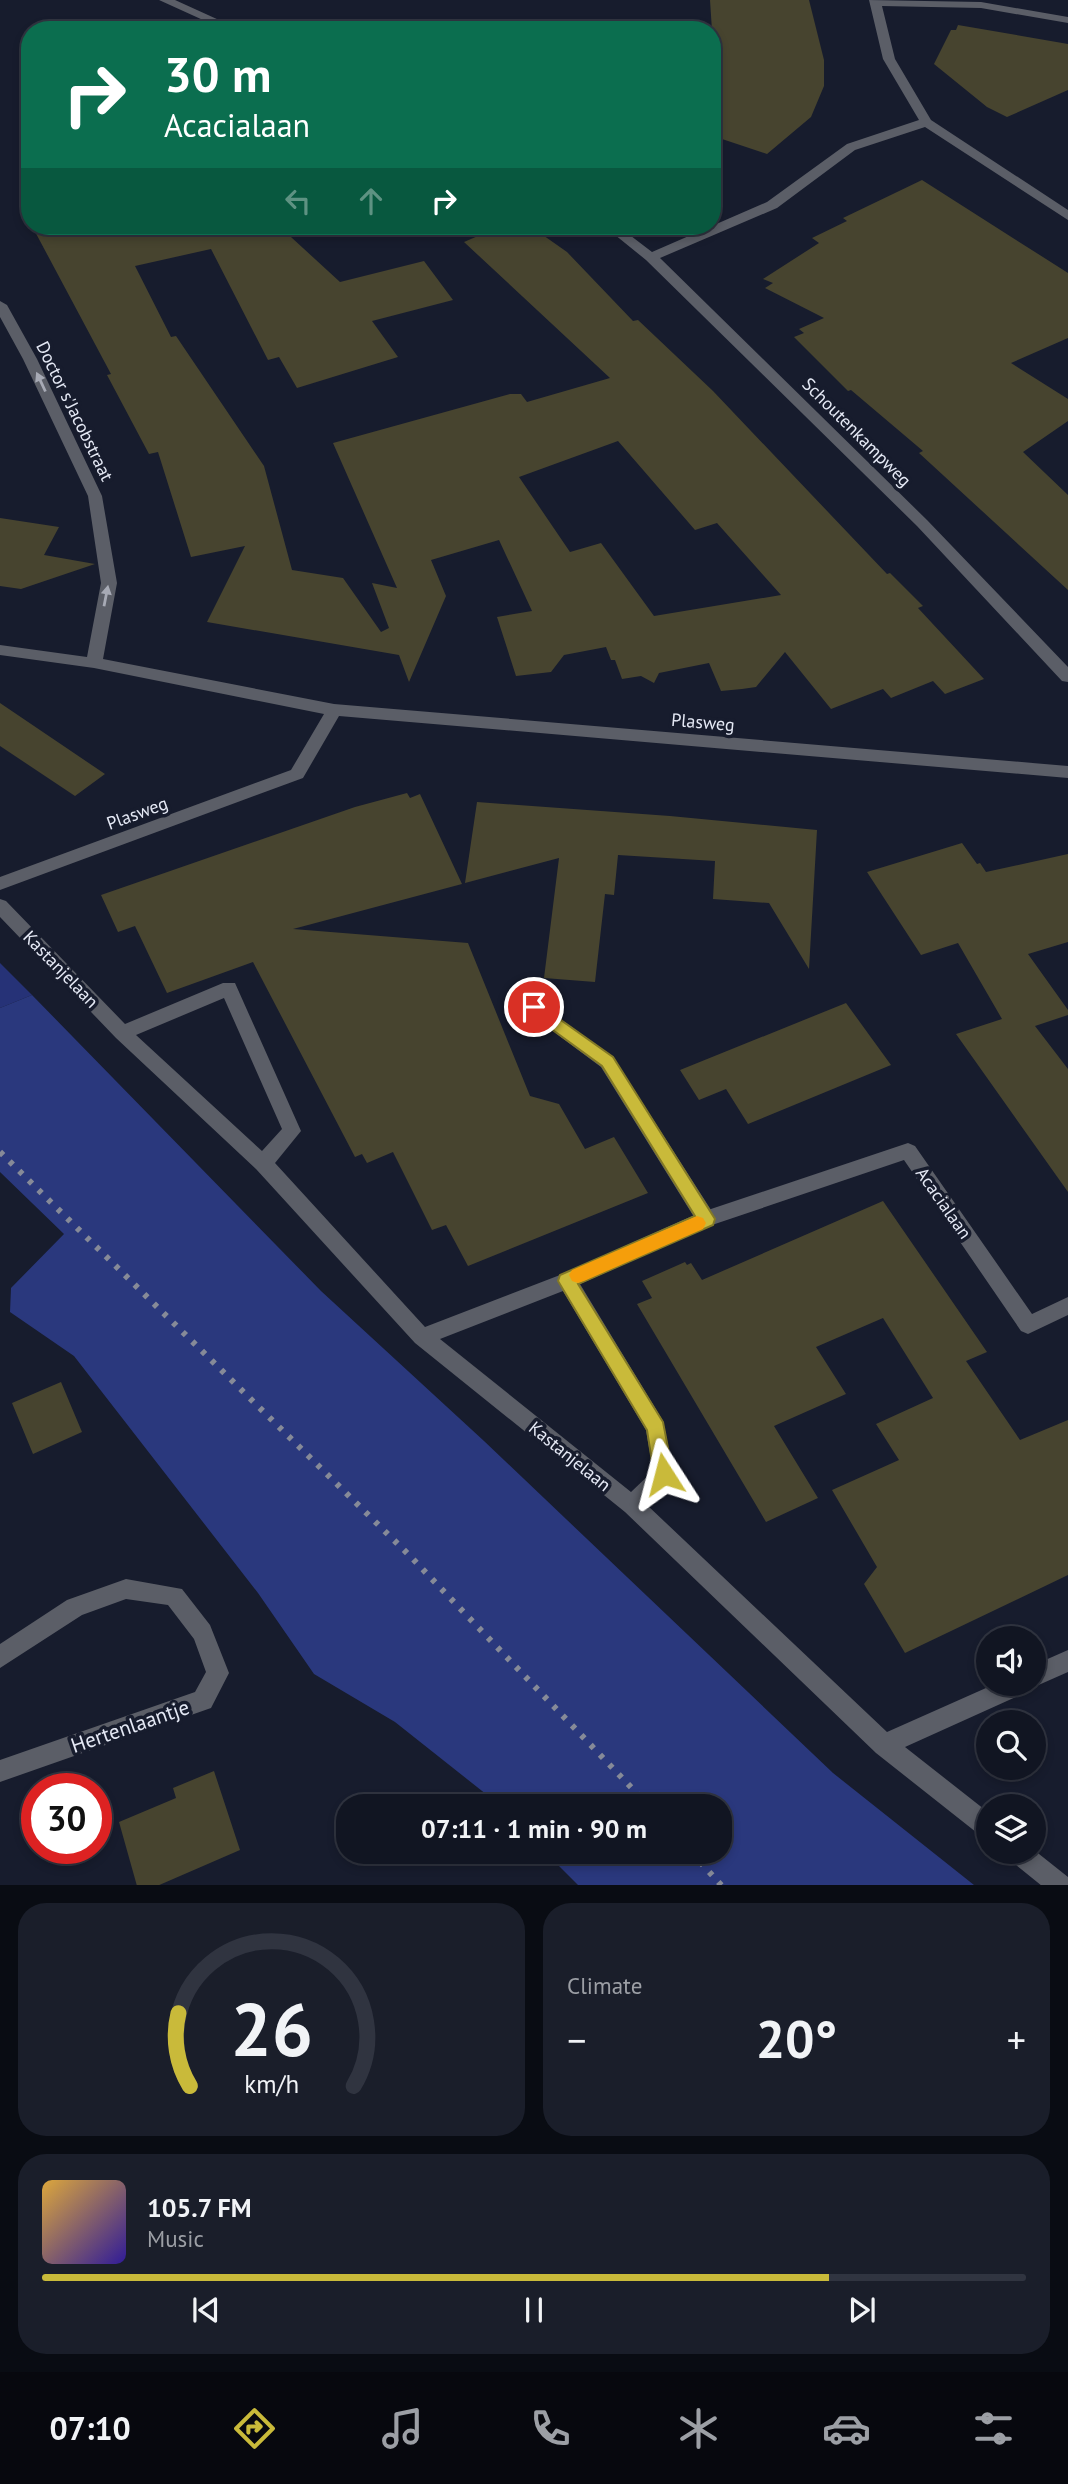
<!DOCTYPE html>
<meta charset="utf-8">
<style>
body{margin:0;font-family:"PT Sans",sans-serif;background:#1a1e2a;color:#f1f3f6;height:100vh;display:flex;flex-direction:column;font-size:26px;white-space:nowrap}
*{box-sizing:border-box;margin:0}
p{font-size:23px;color:#9c9fa5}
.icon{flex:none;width:38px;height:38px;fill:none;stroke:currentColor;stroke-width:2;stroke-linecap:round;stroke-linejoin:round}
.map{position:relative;height:1885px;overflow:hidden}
.details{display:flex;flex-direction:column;gap:18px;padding:18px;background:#090c13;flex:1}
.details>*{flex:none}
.top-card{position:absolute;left:21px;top:21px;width:700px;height:214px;border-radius:28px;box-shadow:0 4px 10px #0003,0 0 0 2px #303440;background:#0b6e4f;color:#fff;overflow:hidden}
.controls{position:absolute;left:976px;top:1626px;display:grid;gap:14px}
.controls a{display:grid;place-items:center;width:70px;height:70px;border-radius:50%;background:#111522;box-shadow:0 4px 10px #0003,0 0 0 2px #303440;font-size:35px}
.speed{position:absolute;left:21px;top:1773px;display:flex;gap:14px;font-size:35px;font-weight:700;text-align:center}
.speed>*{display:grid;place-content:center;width:91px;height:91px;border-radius:50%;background:#111522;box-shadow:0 4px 10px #0003,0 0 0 2px #303440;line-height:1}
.speed .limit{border:10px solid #d22;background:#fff;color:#111}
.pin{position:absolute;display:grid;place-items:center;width:60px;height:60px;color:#fff;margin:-30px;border:4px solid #fff;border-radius:50%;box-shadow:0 2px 7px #0007}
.me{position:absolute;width:77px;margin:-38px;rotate:351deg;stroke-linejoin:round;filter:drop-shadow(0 0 5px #0008)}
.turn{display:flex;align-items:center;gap:24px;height:147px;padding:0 28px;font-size:32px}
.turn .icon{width:91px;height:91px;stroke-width:2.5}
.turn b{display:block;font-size:49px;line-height:60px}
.lanes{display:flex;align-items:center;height:66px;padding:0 28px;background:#0003;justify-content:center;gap:35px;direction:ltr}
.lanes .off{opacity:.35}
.big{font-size:52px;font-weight:700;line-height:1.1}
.details .tile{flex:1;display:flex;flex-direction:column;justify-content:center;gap:10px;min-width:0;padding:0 24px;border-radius:28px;background:#1a1e2a}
.details .dial{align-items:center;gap:0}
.dial svg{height:182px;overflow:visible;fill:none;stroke:#303440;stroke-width:7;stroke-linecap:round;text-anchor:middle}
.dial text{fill:#f1f3f6;stroke:none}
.song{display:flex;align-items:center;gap:21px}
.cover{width:84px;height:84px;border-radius:10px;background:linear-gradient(135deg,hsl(40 70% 55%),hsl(250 70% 35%))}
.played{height:7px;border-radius:4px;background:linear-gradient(90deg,#c9ba3a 80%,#303440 80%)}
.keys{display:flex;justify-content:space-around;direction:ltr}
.heat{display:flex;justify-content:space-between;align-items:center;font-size:38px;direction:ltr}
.details .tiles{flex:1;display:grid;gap:18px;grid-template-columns:1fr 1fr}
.tile:last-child{grid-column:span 2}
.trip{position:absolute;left:336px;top:1794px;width:396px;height:70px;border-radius:28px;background:#111522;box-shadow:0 4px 10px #0003,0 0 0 2px #303440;font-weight:700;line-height:70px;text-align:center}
.dock{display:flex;height:112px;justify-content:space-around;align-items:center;background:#07080e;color:#9c9fa5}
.dock .icon{width:49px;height:49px}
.dock .active{color:#c9ba3a}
.dock b{font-size:32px;color:#f1f3f6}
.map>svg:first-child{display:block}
.green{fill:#263277}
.forest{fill:#2a387d}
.building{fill:#47442f;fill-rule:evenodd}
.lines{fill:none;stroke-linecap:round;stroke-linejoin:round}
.lane{fill:#5b5e67;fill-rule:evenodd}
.street{fill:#5b5e67;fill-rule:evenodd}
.rail{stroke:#868a98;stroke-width:6;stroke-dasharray:4.5 9;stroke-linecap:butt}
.oneway{fill:#a7aab5}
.route{fill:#c9ba3a;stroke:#837926;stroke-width:2}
.slow{fill:#f59e0b}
.labels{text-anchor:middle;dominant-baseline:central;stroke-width:7;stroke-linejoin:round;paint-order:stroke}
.street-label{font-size:18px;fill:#e5e9f5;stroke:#171c2d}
.near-street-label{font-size:21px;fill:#e5e9f5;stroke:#171c2d}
</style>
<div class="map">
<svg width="1068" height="1886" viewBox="0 0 1068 1886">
<rect width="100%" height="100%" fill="#171c2d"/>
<!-- green -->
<path class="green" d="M0 963 32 995 0 1008Z"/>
<!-- forest -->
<path class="forest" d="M32 995 321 1291 484 1441 833 1773 974 1885H578L545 1852H719V1806H501L395 1722 314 1674 258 1593 74 1356 10 1312 11 1288 64 1234 0 1172V1008Z"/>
<!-- building -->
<path class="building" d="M710 0H809L824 60V86L811 117 767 154 719 138Z
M958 25 1068 44V90L1007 117 987 107 934 64 951 30H956Z
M922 180 1068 273V338L1011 363 1068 399V421L1023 452 1068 495V590L919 453 923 451 851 390 848 391 794 337 804 333 799 329 824 318 765 288 773 283 763 279 819 243 812 238 847 221 843 218Z
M32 226H279L340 282 424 261 453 300 372 321 398 357 297 388 279 357 268 360 211 249 135 266 171 337 176 336 264 466 292 570 343 578 381 632 389 628 372 583 397 588 333 443 510 394H521L527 402 610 378 464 242 501 226H530L567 252 633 321 638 320 713 391 887 574 890 573 923 606 918 608 984 679 945 694 933 681 891 698 883 689 831 709 785 652 756 687 742 689 721 691 709 663 659 673 654 683 641 676 622 679 615 660H611L606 647 564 655 551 672 516 676 497 617 532 611 499 540 431 560 446 596 409 682 399 655 207 622 245 546 191 557 158 452 149 454 107 375 111 374ZM618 441 695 530 717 523 781 595 654 616 601 543 570 552 519 477Z
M0 518 59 527 44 555 95 564 21 589 0 586Z
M0 703 105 774 75 796 0 746Z
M407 793 410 798 420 794 462 884 293 929 468 943 530 1096 559 1104 585 1149 614 1137 648 1193 468 1266 446 1225 432 1230 393 1152 367 1163 362 1154 355 1157 253 962 167 993 135 926 118 932 101 895 355 807Z
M477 802 670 816 817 830 809 969 769 903 713 899 715 861 618 855 614 895 605 894 595 982 544 978 559 858 465 883Z
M962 843 977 864 980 863 986 872 1068 854V942L1028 954 1068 1010V1015L1035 1026 1068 1069V1192L956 1034 1002 1019 958 943 921 955 867 872Z
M846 1003 891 1065 748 1124 726 1089 699 1100 680 1070Z
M883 1201 987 1352 966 1361 1020 1440 1068 1420V1575L905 1653 864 1584 877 1567 832 1490 899 1460 876 1424 933 1398 883 1318 816 1347 846 1394 774 1426 818 1498 766 1522 637 1304 652 1298 642 1281 685 1262 687 1265 691 1263 702 1280Z
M61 1382 82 1432 33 1454 12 1403Z
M214 1771 240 1850 157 1886H137L119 1822 176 1798 173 1788Z"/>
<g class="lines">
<!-- lane -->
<path class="lane" d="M516 987 613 1057 713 1213 716 1219 713 1225 706 1227 699 1225 601 1067 510 999 507 994 510 989Z"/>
<!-- street -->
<path class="street" d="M159 0H175L241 30H225Z
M869 0 981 2 1068 17V23L981 8 882 6 895 59 931 120 1068 210V220L925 127 855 150 777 208 660 258 927 520 1068 667V682L1062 681 917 526 646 260 604 226H618L652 252 767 202 847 144 919 120 883 59Z
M0 301 7 305 37 359 102 496 117 583 103 659 334 704 1068 766V778L339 716 303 778 0 890V877L291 770 324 714 94 668 0 655V645L87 657 101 583 88 496 23 359 0 317Z
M0 899 6 901 125 1024 223 983H235L301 1131 275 1163 425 1327 560 1275 699 1213 908 1143 915 1146 1032 1314 1068 1297V1315L1028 1334 1021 1331 904 1160 712 1225 580 1284 663 1421 674 1474 671 1481 647 1505 887 1732 995 1684H1034V1665L1068 1650V1672L1034 1687 1030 1685 1027 1692 905 1747 989 1813V1840L981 1836 876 1753 625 1512 415 1343 256 1169 116 1038 0 917ZM224 998 282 1129 262 1151 136 1035ZM563 1291 646 1430 653 1471 631 1492 440 1339Z
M126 1579 182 1589 210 1625 229 1673 211 1708 0 1782V1760L195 1692 206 1672 194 1639 168 1605 126 1599 82 1615 0 1668V1644L67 1600Z
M1034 1850 1068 1877V1886H1042L1010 1860 1006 1852Z"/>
<!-- rail -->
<path class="rail" d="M0 1152 410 1556 649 1806
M691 1852 722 1886"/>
</g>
<!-- one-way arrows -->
<defs><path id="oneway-solid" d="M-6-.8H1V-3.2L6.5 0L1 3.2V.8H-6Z" transform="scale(1.75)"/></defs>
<g class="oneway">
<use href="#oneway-solid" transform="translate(41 382) rotate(-115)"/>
<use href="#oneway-solid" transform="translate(106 596) rotate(-79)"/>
</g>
<!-- route -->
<path class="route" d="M534 1001 613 1057 715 1219 713 1225 578 1284 663 1422 673 1474 671 1480 664 1482 657 1480 654 1474 647 1430 558 1281 560 1275 695 1216 602 1066 528 1012 526 1007 528 1003Z"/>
<!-- slow -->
<path class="slow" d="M697 1216 703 1218 706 1223 703 1229 584 1281 578 1283 572 1281 569 1275 572 1270Z"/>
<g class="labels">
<!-- street labels -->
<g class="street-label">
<text transform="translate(75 411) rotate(64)">Doctor s'Jacobstraat</text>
<text transform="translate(857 432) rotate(45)">Schoutenkampweg</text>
<text transform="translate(703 722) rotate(5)">Plasweg</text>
<text transform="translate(137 813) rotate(-20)">Plasweg</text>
<text transform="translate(61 969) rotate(46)">Kastanjelaan</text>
<text transform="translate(944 1203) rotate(55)">Acacialaan</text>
<text transform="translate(570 1456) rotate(39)">Kastanjelaan</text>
</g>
<!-- near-street labels -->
<g class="near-street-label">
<text transform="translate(130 1726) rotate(-19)">Hertenlaantje</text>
</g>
</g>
</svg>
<div class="controls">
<a><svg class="icon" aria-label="sound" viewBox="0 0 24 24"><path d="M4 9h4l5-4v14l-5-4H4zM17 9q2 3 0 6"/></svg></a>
<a><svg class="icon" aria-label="search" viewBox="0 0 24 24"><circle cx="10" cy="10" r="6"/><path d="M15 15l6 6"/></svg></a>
<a><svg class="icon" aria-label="layers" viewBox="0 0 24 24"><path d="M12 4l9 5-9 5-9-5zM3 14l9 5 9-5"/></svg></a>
</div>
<div class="speed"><div class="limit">30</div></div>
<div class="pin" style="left:534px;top:1007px;background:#d93025"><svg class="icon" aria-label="arrive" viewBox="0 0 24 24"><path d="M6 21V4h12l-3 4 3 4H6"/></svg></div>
<svg class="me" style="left:664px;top:1474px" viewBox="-20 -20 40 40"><path d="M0-17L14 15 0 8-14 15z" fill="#c9ba3a" stroke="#fff" stroke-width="4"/></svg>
<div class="trip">07:11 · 1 min · 90 m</div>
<div class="top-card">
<div class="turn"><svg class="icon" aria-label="right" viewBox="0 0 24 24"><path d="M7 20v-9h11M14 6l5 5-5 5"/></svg><div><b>30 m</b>Acacialaan</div></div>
<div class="lanes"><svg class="icon off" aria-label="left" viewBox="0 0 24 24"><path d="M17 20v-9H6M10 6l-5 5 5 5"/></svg><svg class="icon off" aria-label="ahead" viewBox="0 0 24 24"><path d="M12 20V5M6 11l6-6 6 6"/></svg><svg class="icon" aria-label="right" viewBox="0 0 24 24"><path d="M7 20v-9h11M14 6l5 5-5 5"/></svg></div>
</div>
</div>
<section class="details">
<div class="tiles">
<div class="tile dial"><svg viewBox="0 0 100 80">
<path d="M14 69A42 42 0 1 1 86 69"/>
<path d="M14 69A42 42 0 0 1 9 37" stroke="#c9ba3a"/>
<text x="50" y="56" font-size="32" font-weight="700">26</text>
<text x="50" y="72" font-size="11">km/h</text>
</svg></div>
<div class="tile"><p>Climate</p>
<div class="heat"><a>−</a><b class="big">20°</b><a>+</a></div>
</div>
<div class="tile">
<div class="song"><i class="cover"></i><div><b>105.7 FM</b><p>Music</p></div></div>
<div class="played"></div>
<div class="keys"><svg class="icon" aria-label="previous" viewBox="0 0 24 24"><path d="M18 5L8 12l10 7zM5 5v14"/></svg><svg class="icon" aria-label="pause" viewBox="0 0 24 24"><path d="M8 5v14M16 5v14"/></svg><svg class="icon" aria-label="next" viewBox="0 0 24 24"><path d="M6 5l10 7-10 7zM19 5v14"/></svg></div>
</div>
</div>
</section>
<nav class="dock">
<b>07:10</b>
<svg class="icon active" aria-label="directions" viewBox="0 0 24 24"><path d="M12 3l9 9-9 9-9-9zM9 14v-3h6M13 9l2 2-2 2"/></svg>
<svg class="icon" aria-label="music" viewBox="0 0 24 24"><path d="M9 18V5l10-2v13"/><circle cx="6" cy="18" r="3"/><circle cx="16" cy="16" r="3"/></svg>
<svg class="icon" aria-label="phone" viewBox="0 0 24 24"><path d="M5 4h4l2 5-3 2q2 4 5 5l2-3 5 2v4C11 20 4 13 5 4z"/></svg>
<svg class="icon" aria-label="climate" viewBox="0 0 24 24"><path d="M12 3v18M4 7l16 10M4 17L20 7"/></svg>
<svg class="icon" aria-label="car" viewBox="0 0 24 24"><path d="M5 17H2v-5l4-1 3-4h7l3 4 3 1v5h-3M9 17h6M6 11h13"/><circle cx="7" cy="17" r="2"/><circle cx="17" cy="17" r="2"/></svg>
<svg class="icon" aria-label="filters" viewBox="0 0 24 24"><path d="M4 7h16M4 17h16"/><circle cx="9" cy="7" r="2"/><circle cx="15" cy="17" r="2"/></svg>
</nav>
